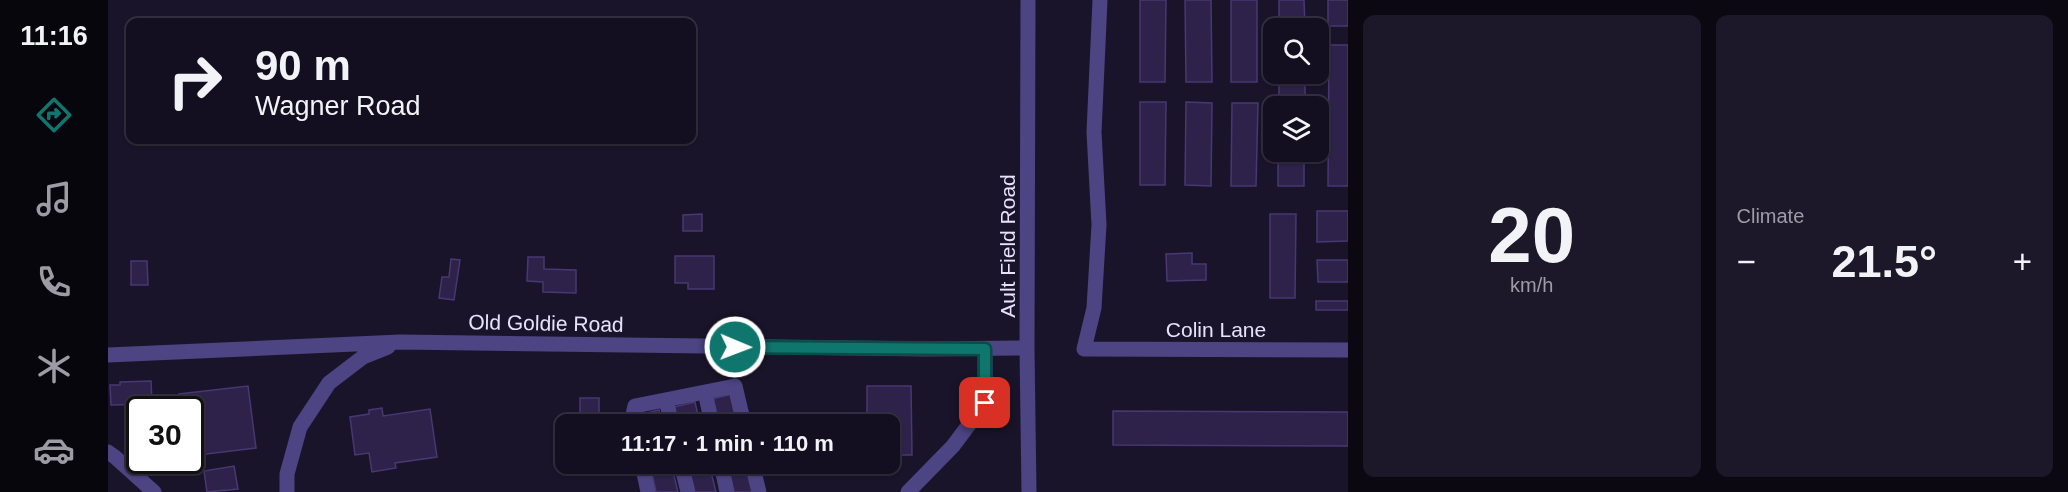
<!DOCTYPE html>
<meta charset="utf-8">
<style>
body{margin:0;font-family:Helvetica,sans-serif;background:#1d1829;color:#f1f3f6;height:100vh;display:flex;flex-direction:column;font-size:22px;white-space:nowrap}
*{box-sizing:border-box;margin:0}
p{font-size:20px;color:#9d9ca5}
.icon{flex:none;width:33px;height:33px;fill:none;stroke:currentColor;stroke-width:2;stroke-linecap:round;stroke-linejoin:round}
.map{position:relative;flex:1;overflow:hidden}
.drawer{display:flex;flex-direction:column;gap:15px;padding:15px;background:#0b0812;width:720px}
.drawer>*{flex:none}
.banner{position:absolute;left:18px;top:18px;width:570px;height:126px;border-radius:12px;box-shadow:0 2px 4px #0004,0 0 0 2px #332f3e;background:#140f20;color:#f1f3f6;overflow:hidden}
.controls{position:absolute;left:1155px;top:18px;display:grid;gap:12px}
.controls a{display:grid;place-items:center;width:66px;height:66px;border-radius:12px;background:#140f20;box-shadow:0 2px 4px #0004,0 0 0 2px #332f3e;font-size:30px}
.speed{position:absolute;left:18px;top:396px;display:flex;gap:12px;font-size:30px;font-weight:700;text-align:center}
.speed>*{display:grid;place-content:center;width:78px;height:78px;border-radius:50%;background:#140f20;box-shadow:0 2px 4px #0004,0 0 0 2px #332f3e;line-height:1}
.speed .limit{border:3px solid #111;border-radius:9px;background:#fff;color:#111}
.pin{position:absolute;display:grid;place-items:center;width:51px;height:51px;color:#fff;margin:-26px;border-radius:12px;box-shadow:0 3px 9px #0006}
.me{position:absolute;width:66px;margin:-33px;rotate:91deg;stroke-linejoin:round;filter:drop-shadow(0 0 4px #0008)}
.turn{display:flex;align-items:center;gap:21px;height:126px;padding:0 30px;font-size:27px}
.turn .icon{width:78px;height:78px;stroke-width:2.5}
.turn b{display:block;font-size:42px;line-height:51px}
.big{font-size:45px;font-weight:700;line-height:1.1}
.drawer .card{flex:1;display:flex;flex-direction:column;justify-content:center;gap:9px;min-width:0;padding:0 21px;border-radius:12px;background:#1d1829}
.drawer .dial{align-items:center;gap:0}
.dial b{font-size:78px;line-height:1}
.heat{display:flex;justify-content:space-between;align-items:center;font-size:33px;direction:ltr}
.drawer .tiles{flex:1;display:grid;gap:15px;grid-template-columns:repeat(2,1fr)}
.trip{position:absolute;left:447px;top:414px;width:345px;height:60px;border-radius:12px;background:#140f20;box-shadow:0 2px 4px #0004,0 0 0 2px #332f3e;font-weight:700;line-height:60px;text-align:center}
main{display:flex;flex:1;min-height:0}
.dock{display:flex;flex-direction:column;width:108px;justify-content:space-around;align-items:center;background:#08060d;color:#9d9ca5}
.dock .icon{width:42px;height:42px}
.dock .current{color:#0f766e}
.dock b{font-size:27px;color:#f1f3f6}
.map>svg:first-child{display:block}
.building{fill:#2e224a;stroke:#493773;stroke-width:1.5}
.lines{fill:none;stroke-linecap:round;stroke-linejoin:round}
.minor{stroke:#4d4484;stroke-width:15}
.route-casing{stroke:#0a4d48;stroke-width:15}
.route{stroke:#0f766e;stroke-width:10}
.labels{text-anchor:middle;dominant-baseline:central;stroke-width:6;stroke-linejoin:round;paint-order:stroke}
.street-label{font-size:21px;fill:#e7e1fc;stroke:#1a142a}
</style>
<main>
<nav class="dock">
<b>11:16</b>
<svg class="icon current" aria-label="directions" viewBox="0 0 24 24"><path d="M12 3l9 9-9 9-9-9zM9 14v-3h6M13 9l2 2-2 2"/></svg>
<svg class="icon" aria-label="music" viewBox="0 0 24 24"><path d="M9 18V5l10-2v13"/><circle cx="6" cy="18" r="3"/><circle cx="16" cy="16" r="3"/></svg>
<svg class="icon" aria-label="phone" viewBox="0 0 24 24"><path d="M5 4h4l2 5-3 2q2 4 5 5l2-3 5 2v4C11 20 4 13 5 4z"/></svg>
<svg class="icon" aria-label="climate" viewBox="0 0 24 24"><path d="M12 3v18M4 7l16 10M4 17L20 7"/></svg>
<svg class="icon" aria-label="car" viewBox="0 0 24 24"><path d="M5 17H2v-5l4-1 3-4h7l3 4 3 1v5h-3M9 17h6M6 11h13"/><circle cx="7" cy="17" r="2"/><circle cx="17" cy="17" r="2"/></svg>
</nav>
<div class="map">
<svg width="1240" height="492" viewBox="0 0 1240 492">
<rect width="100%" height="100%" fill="#1a142a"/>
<!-- building -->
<path class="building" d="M1032 0H1058L1057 82H1032Z
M1077 0H1103L1104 82H1078Z
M1123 0H1149V82H1123Z
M1171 0H1196L1197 26H1171Z
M1220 0H1240V26H1220Z
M1221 45H1240V186H1220Z
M1171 74H1197V106H1171Z
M1032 102H1058L1057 185H1032Z
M1078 102 1104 103 1103 186 1077 185Z
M1124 103H1150L1148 186H1123Z
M1170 152H1196V186H1170Z
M1209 211H1240V241L1209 242Z
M594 214V231H575V215Z
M1162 214H1188L1187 298H1162Z
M1084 253V264H1098V280L1059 281 1058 254Z
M567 256H606V289H580V283H567Z
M420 257H436V269L468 270V293L435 292V282L419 281Z
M343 259 352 260 346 300 331 298 334 277H341Z
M1209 260H1240V282H1210Z
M23 261H39L40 285H23Z
M1208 301H1240V310H1208Z
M43 381 44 404 3 405 2 385H12V382Z
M140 386 148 448 82 456V410H73L71 394Z
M759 386H803L804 455H782V424H759Z
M625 394 631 424H609L603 399Z
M472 398H491V424H472Z
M587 402 592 424H570L566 407Z
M274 408 275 416 322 409 329 457 287 463 288 468 264 472 261 453 247 455 242 417 261 414V410Z
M551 410 554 424H533L531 415Z
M1005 411 1240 412V446L1005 445Z
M24 412H32V435H24Z
M542 464H563L570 492H548Z
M579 464H601L608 492H585Z
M617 464H640L646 492H623Z
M126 466 130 489 99 492 96 471Z"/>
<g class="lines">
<!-- minor -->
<path class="minor" d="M920 0 919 348 921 492
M992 0 986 132 991 225 986 308 976 349 1240 350
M0 355 292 342 818 349 919 348
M597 392 604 424
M558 400 564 424
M525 424 524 419 527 406 627 386 636 424
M0 452 7 457 46 492
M534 464 540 492
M573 464 580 492
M613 464 619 492
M644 464 651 492
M179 492V474L192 427 221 383 255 357 280 347
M800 492 845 446 877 403V349"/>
</g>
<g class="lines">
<defs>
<path id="route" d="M627 347 877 349V403"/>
</defs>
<!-- route casing -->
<use href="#route" class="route-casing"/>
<!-- route -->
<use href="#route" class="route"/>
</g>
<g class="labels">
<!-- street labels -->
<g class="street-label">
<text transform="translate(899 246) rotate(-90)">Ault Field Road</text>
<text transform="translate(438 323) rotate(1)">Old Goldie Road</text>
<text x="1108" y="329">Colin Lane</text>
</g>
</g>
</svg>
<div class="controls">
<a><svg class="icon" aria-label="search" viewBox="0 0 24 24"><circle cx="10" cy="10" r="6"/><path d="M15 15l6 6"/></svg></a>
<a><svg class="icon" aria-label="layers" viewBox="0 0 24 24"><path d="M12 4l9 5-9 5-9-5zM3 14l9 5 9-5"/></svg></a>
</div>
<div class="speed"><div class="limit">30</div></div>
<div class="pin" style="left:877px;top:403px;background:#d93025"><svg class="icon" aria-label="arrive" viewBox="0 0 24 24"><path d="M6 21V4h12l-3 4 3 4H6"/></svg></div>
<svg class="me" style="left:627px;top:347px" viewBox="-20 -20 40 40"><circle r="17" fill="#0f766e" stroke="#fff" stroke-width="3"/><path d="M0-11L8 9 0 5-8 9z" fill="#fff"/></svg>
<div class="trip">11:17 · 1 min · 110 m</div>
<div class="banner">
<div class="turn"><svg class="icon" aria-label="right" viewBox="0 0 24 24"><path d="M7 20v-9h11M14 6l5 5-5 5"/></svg><div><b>90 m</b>Wagner Road</div></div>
</div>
</div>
<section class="drawer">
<div class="tiles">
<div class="card dial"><b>20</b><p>km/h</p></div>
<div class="card"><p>Climate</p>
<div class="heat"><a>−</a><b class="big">21.5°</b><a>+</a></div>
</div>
</div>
</section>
</main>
